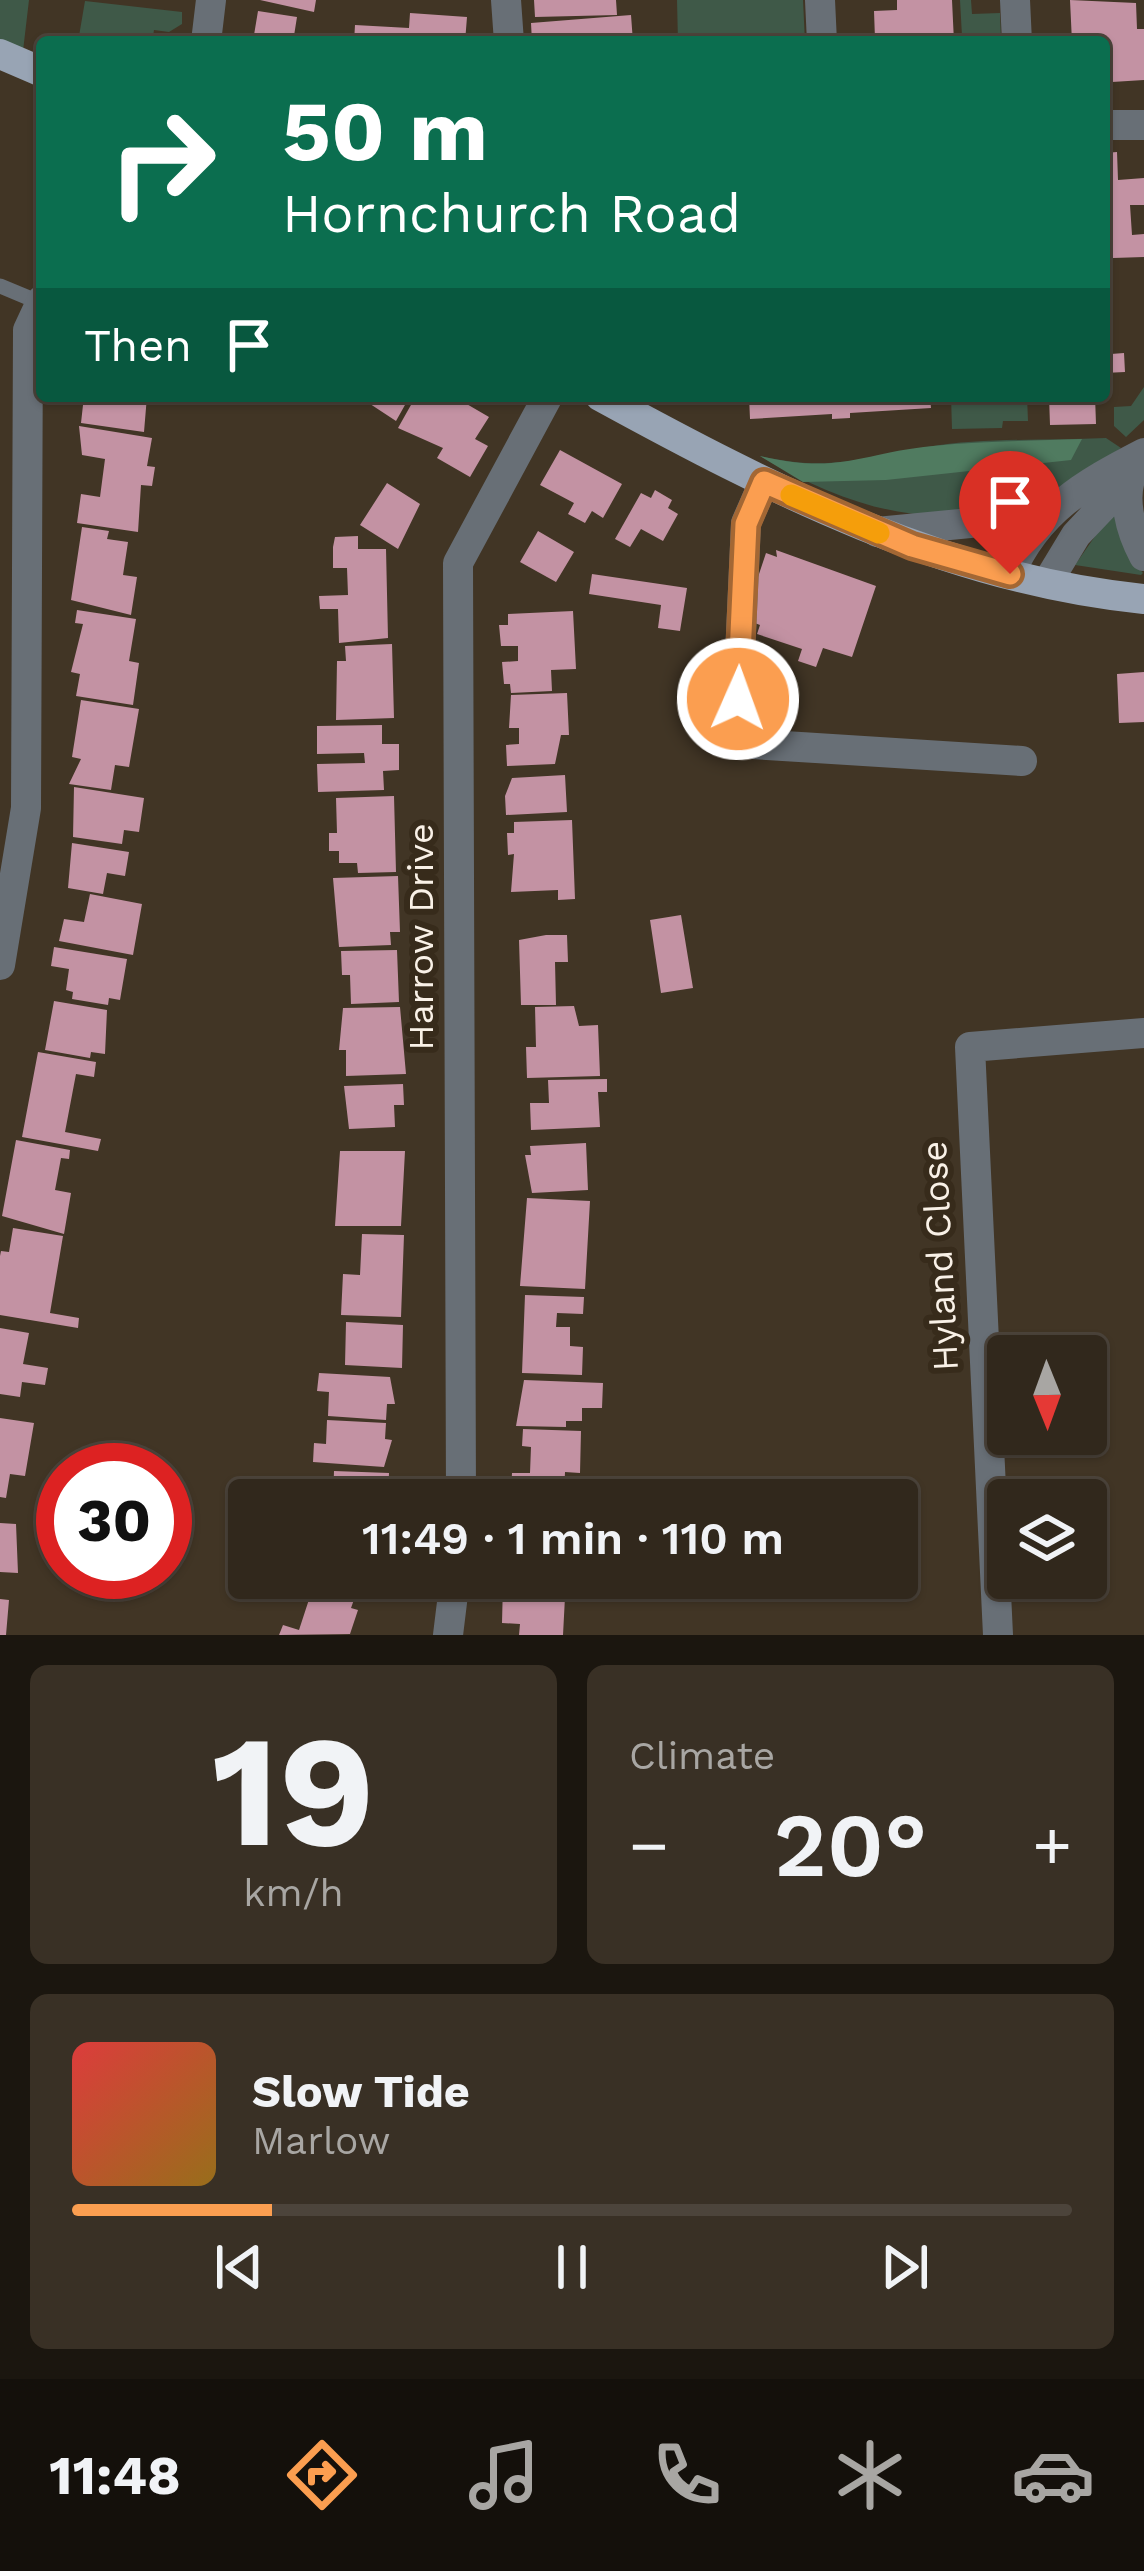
<!DOCTYPE html>
<meta charset="utf-8">
<style>
body{margin:0;font-family:"Work Sans",sans-serif;background:#393025;color:#f1f3f6;height:100vh;display:flex;flex-direction:column;font-size:45px;white-space:nowrap}
*{box-sizing:border-box;margin:0}
p{font-size:39px;color:#a8a6a3}
.icon{flex:none;width:66px;height:66px;fill:none;stroke:currentColor;stroke-width:2;stroke-linecap:round;stroke-linejoin:round}
.map{position:relative;height:1635px;overflow:hidden}
.panel{display:flex;flex-direction:column;gap:30px;padding:30px;background:#1b160f;flex:1}
.panel>*{flex:none}
.banner{position:absolute;left:36px;top:36px;width:1074px;height:366px;border-radius:12px;box-shadow:0 3px 9px #0004,0 0 0 3px #4c443b;background:#0b6e4f;color:#fff;overflow:hidden}
.needle{width:78px;rotate:179deg}
.tools{position:absolute;left:987px;top:1335px;display:grid;gap:24px}
.tools a{display:grid;place-items:center;width:120px;height:120px;border-radius:12px;background:#31281c;box-shadow:0 3px 9px #0004,0 0 0 3px #4c443b;font-size:60px}
.speed{position:absolute;left:36px;top:1443px;display:flex;gap:24px;font-size:60px;font-weight:700;text-align:center}
.speed>*{display:grid;place-content:center;width:156px;height:156px;border-radius:50%;background:#31281c;box-shadow:0 3px 9px #0004,0 0 0 3px #4c443b;line-height:1}
.speed .limit{border:18px solid #d22;background:#fff;color:#111}
.pin{position:absolute;display:grid;place-items:center;width:102px;height:102px;color:#fff;margin:-123px -51px;border-radius:50% 50% 50% 0;rotate:-45deg;box-shadow:0 0 12px #0007}
.pin .icon{rotate:45deg}
.me{position:absolute;width:132px;margin:-66px;rotate:2deg;stroke-linejoin:round;filter:drop-shadow(0 0 9px #0008)}
.turn{display:flex;align-items:center;gap:42px;height:252px;padding:0 48px;font-size:54px}
.turn .icon{width:156px;height:156px;stroke-width:2.5}
.turn b{display:block;font-size:84px;line-height:102px}
.then{display:flex;align-items:center;height:114px;padding:0 48px;background:#0003;gap:24px;font-size:45px}
.big{font-size:90px;font-weight:600;line-height:1.1}
.panel .widget{flex:1;display:flex;flex-direction:column;justify-content:center;gap:18px;min-width:0;padding:0 42px;border-radius:18px;background:#393025}
.panel .dial{align-items:center;gap:0}
.dial b{font-size:156px;line-height:1}
.song{display:flex;align-items:center;gap:36px}
.cover{width:144px;height:144px;border-radius:18px;background:linear-gradient(135deg,hsl(0 70% 55%),hsl(40 70% 35%))}
.played{height:12px;border-radius:6px;background:linear-gradient(90deg,#fb9e50 20%,#4c443b 20%)}
.keys{display:flex;justify-content:space-around;direction:ltr}
.heat{display:flex;justify-content:space-between;align-items:center;font-size:66px;direction:ltr}
.panel .tiles{flex:1;display:grid;gap:30px;grid-template-columns:1fr 1fr}
.widget:last-child{grid-column:span 2}
.trip{position:absolute;left:228px;top:1479px;width:690px;height:120px;border-radius:12px;background:#31281c;box-shadow:0 3px 9px #0004,0 0 0 3px #4c443b;font-weight:600;line-height:120px;text-align:center}
.tabs{display:flex;height:192px;justify-content:space-around;align-items:center;background:#14100b;color:#a8a6a3}
.tabs .icon{width:84px;height:84px}
.tabs .selected{color:#fb9e50}
.tabs b{font-size:54px;color:#f1f3f6}
.map>svg:first-child{display:block}
.green{fill:#3f5948}
.forest{fill:#507b60}
.building{fill:#c392a3}
.lines{fill:none;stroke-linecap:round;stroke-linejoin:round}
.service{stroke:#686f76;stroke-width:15}
.minor{stroke:#686f76;stroke-width:30}
.primary{stroke:#98a4b4;stroke-width:30}
.route-casing{stroke:#a36734;stroke-width:30}
.route{stroke:#fb9e50;stroke-width:21}
.slow{stroke:#f59e0b;stroke-width:21}
.labels{text-anchor:middle;dominant-baseline:central;stroke-width:12;stroke-linejoin:round;paint-order:stroke}
.street-label{font-size:36px;fill:#f9f1e7;stroke:#372b1b}
</style>
<div class="map">
<svg width="1144" height="1635" viewBox="0 0 1144 1635">
<rect width="100%" height="100%" fill="#413525"/>
<!-- green -->
<path class="green" d="M0 0H29L23 51 0 40Z
M677 0H803L805 42H678Z
M960 0H971L972 14 1000 13 1001 39 962 36Z
M85 1 182 12V24L169 32 154 30 152 42H78Z
M1144 387V420L1126 437 1114 426V407L1131 406Z
M951 396H1027L1028 421H1003L1002 428 952 429Z
M1106 438 1121 448C998 542 888 532 760 456 832 472 858 458 927 447 985 437 1048 441 1106 438Z
M1114 509 1133 561 1143 573 1141 575 1075 565Z"/>
<!-- forest -->
<path class="forest" d="M1082 439 1071 460 886 480 803 482 760 456C841 475 860 453 933 446 983 441 1033 441 1082 439Z"/>
<!-- building -->
<path class="building" d="M260 0H316L314 12Z
M534 0H616L617 15 535 17Z
M897 0H952L954 42 875 39 874 11 897 10Z
M1070 0 1136 3 1137 29H1144V80L1112 82 1113 95H1104V42H1072Z
M258 11 297 17 293 42 253 41Z
M410 13 467 17 465 42H354L355 25 409 28Z
M631 15 633 42H532L531 23Z
M1117 152 1118 180 1144 178V205H1130L1132 235 1144 234V257L1113 258V270H1104V153Z
M1104 330H1110L1111 354 1124 353 1125 372 1104 373Z
M84 396H147L144 432 81 423Z
M358 396H410L396 421Z
M416 396H453L489 417 475 439 488 446 470 477 437 458 443 448 398 428Z
M749 396H930L931 408 850 413V418L832 419V414L750 419Z
M1049 396H1095L1096 424 1050 425Z
M79 426 152 438 147 466 155 467 152 486 141 485 138 532 77 523 81 494 100 497 105 459 82 455Z
M560 450 622 484 603 518 592 511 585 523 568 514 574 503 540 485Z
M387 483 420 504 398 549 360 525Z
M655 490 672 500 668 508 678 514 663 541 641 529 630 547 615 539 641 493 651 498Z
M82 527 109 531 107 539 128 542 123 575 137 577 131 615 71 600Z
M538 531 574 552 556 582 520 562Z
M358 536V549H386L388 638 339 643 338 609H320L319 596 348 595 347 568H333V547L335 537Z
M776 550 876 586 852 657 823 648 816 667 798 661 802 649 757 634 760 625 744 619 766 553 777 557Z
M592 574 687 588 680 631 658 628 661 605 589 594Z
M77 610 136 619 129 661 139 663 133 705 76 696 80 674 71 672 83 624 75 623Z
M573 611 576 669 551 670 552 691 511 693 510 684H504L502 662 518 661V646H501L499 625H508V614Z
M392 644 394 718 336 720 337 661H346L345 646Z
M1144 672V722L1119 723 1117 674Z
M567 693 569 735H561L555 764 507 766 506 745 519 744V728H509L511 695Z
M81 700 139 709 129 767 115 765 111 790 69 784 81 759 72 757Z
M382 725V744H399V770L383 771 384 790 318 792 317 764 365 763 364 753 317 754V726Z
M565 775 567 812 506 815 505 796 512 778Z
M74 787 144 798 139 832 124 830 122 844 73 837Z
M394 796 396 872 358 873 357 863H339V851H329V833H337L336 798Z
M572 820 575 899 558 900V890L511 892 514 854 508 855 507 833H514V822Z
M72 843 129 852 125 876 107 873 103 894 68 888Z
M398 876 400 932H390L391 945 339 947 333 878Z
M90 894 142 904 133 955 59 941 64 919 84 922Z
M681 915 693 988 661 993 650 920Z
M546 935H567L568 962H555L556 1005H521L519 940Z
M54 947 127 959 120 1000 109 998 108 1005 72 999 73 992 66 990 69 969 51 966Z
M397 950 399 1002 351 1004 350 975H342L341 951Z
M54 1001 107 1010 105 1054 91 1052 90 1058 45 1050Z
M574 1006 579 1026 598 1025 600 1076 527 1078 526 1047H536L535 1007Z
M400 1007 406 1074 346 1076V1050H339L343 1008Z
M38 1052 96 1062 94 1077 76 1074 65 1132 101 1139 98 1151 22 1137Z
M607 1079V1092H598L600 1127 531 1130 530 1103H549L548 1080Z
M403 1084 404 1105H394L395 1127 349 1129 344 1086Z
M16 1140 70 1150 69 1159 61 1158 55 1190 71 1193 64 1234 2 1216Z
M586 1143 588 1190 532 1193 525 1155H531L530 1146Z
M340 1151H405L401 1226H335Z
M527 1198 590 1201 585 1289 520 1286Z
M13 1228 63 1236 50 1313 79 1318 78 1328 0 1315V1256L1 1251 9 1252Z
M362 1234 404 1235 401 1317 341 1315 343 1274 360 1275Z
M525 1295 584 1297 583 1314 557 1313 556 1327H570V1346L583 1347 582 1375 522 1373Z
M346 1322 403 1325 402 1368 345 1365Z
M0 1328 29 1333 23 1364 48 1368 45 1385 22 1382 20 1397 0 1394Z
M319 1373 390 1377 395 1404H387L386 1420 328 1416 329 1392 317 1391Z
M524 1380 603 1383 602 1408H582V1421H566V1427L516 1426Z
M0 1418 34 1423 25 1476 10 1474 6 1498 0 1497Z
M327 1420 386 1423 385 1439 392 1440 384 1467 313 1462 314 1443 326 1444Z
M523 1429 581 1431 580 1473 565 1472 564 1496 511 1493 512 1473H530L531 1447 522 1446Z
M334 1471 389 1473 388 1500H333Z
M0 1523 16 1524 18 1573 0 1572Z
M316 1578 373 1581 367 1598 356 1594 351 1608 358 1610 350 1634 279 1635 283 1625 299 1630Z
M521 1578H566L563 1635H519L520 1624 502 1623 503 1583H521Z
M0 1599 9 1600 6 1635H0Z"/>
<g class="lines">
<!-- service -->
<path class="service" d="M0 286 41 303"/>
<!-- minor -->
<path class="minor" d="M506 0 509 42
M820 0 822 42
M1015 0 1017 42
M206 42 211 0
M1104 125H1144
M1134 470C1120 496 1131 532 1144 556
M764 482 746 523 736 743 1022 761
M877 532 1001 520 1061 504
M1010 574C1037 511 1084 484 1144 453
M1047 583 1076 535 1130 478
M0 965 26 808 28 330 42 300
M461 1500 458 563 548 396
M448 1635 455 1578
M998 1635 970 1047 1144 1033"/>
<!-- primary -->
<path class="primary" d="M0 54 42 72
M600 396C770 489 948 580 1144 599"/>
</g>
<g class="lines">
<defs>
<path id="route" d="M738 699 746 524 764 482 912 546 1010 574"/>
</defs>
<!-- route casing -->
<use href="#route" class="route-casing"/>
<!-- route -->
<use href="#route" class="route"/>
<!-- slow -->
<path class="slow" d="M791 495 879 533"/>
</g>
<g class="labels">
<!-- street labels -->
<g class="street-label">
<text transform="translate(421 937) rotate(-90)">Harrow Drive</text>
<text transform="translate(940 1256) rotate(-93)">Hyland Close</text>
</g>
</g>
</svg>
<div class="tools">
<a><svg class="needle" viewBox="-14 -14 28 28"><path d="M0-13l5 13h-10z" fill="#e53935"/><path d="M0 13l5-13h-10z" fill="#a8a6a3"/></svg></a>
<a><svg class="icon" aria-label="layers" viewBox="0 0 24 24"><path d="M12 4l9 5-9 5-9-5zM3 14l9 5 9-5"/></svg></a>
</div>
<div class="speed"><div class="limit">30</div></div>
<div class="pin" style="left:1010px;top:574px;background:#d93025"><svg class="icon" aria-label="arrive" viewBox="0 0 24 24"><path d="M6 21V4h12l-3 4 3 4H6"/></svg></div>
<svg class="me" style="left:738px;top:699px" viewBox="-20 -20 40 40"><circle r="17" fill="#fb9e50" stroke="#fff" stroke-width="3"/><path d="M0-11L8 9 0 5-8 9z" fill="#fff"/></svg>
<div class="trip">11:49 · 1 min · 110 m</div>
<div class="banner">
<div class="turn"><svg class="icon" aria-label="right" viewBox="0 0 24 24"><path d="M7 20v-9h11M14 6l5 5-5 5"/></svg><div><b>50 m</b>Hornchurch Road</div></div>
<div class="then">Then<svg class="icon" aria-label="arrive" viewBox="0 0 24 24"><path d="M6 21V4h12l-3 4 3 4H6"/></svg></div>
</div>
</div>
<section class="panel">
<div class="tiles">
<div class="widget dial"><b>19</b><p>km/h</p></div>
<div class="widget"><p>Climate</p>
<div class="heat"><a>−</a><b class="big">20°</b><a>+</a></div>
</div>
<div class="widget">
<div class="song"><i class="cover"></i><div><b>Slow Tide</b><p>Marlow</p></div></div>
<div class="played"></div>
<div class="keys"><svg class="icon" aria-label="previous" viewBox="0 0 24 24"><path d="M18 5L8 12l10 7zM5 5v14"/></svg><svg class="icon" aria-label="pause" viewBox="0 0 24 24"><path d="M8 5v14M16 5v14"/></svg><svg class="icon" aria-label="next" viewBox="0 0 24 24"><path d="M6 5l10 7-10 7zM19 5v14"/></svg></div>
</div>
</div>
</section>
<nav class="tabs">
<b>11:48</b>
<svg class="icon selected" aria-label="directions" viewBox="0 0 24 24"><path d="M12 3l9 9-9 9-9-9zM9 14v-3h6M13 9l2 2-2 2"/></svg>
<svg class="icon" aria-label="music" viewBox="0 0 24 24"><path d="M9 18V5l10-2v13"/><circle cx="6" cy="18" r="3"/><circle cx="16" cy="16" r="3"/></svg>
<svg class="icon" aria-label="phone" viewBox="0 0 24 24"><path d="M5 4h4l2 5-3 2q2 4 5 5l2-3 5 2v4C11 20 4 13 5 4z"/></svg>
<svg class="icon" aria-label="climate" viewBox="0 0 24 24"><path d="M12 3v18M4 7l16 10M4 17L20 7"/></svg>
<svg class="icon" aria-label="car" viewBox="0 0 24 24"><path d="M5 17H2v-5l4-1 3-4h7l3 4 3 1v5h-3M9 17h6M6 11h13"/><circle cx="7" cy="17" r="2"/><circle cx="17" cy="17" r="2"/></svg>
</nav>
